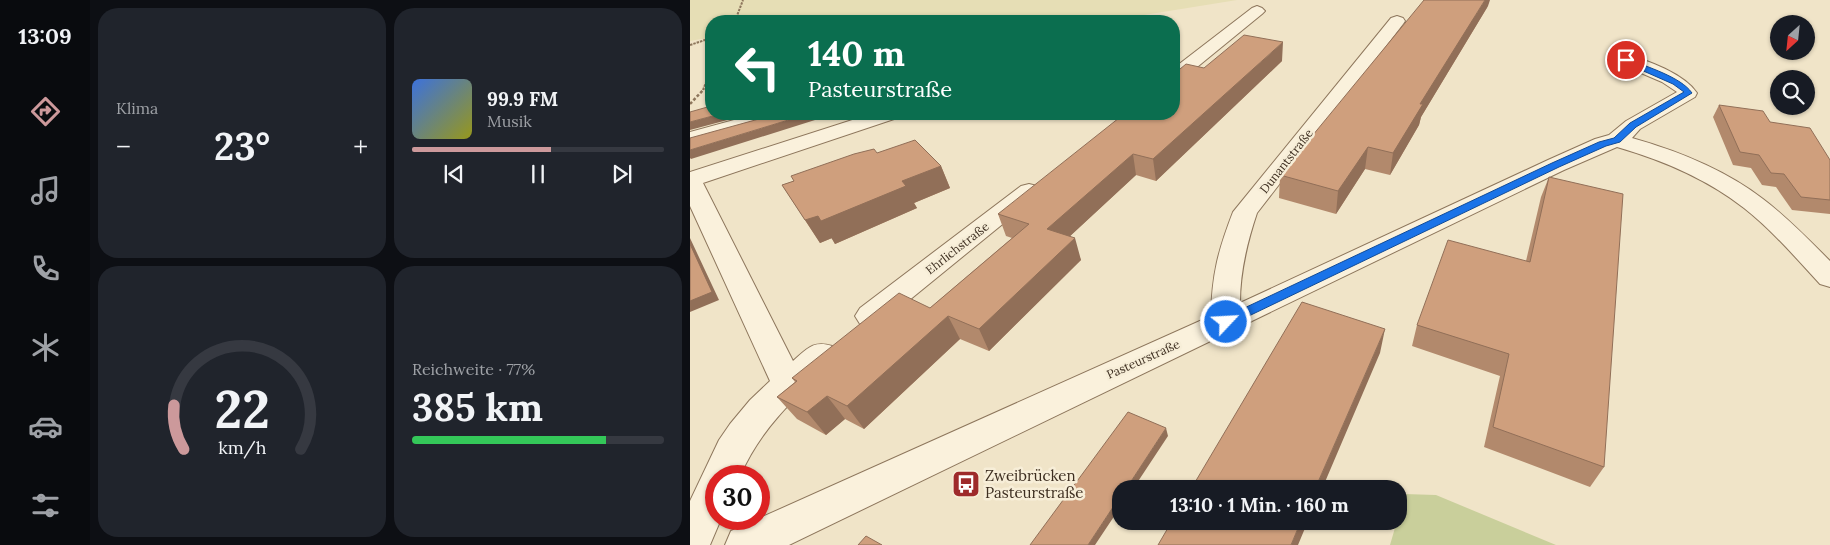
<!DOCTYPE html>
<html lang="de">
<meta charset="utf-8">
<style>
body{margin:0;font-family:Lora,serif;background:#20242c;color:#f1f3f6;height:100vh;display:flex;flex-direction:column;font-size:19px;white-space:nowrap}
*{box-sizing:border-box;margin:0}
p{font-size:16px;color:#9ea1a6}
.icon{flex:none;width:28px;height:28px;fill:none;stroke:currentColor;stroke-width:2;stroke-linecap:round;stroke-linejoin:round}
.map{position:relative;flex:1;overflow:hidden}
.drawer{display:flex;flex-direction:column;gap:8px;padding:8px;background:#0d0f14;width:600px}
.drawer>*{flex:none}
.banner{position:absolute;left:15px;top:15px;width:475px;height:105px;border-radius:20px;box-shadow:0 1px 4px #0004;background:#0b6e4f;color:#fff;overflow:hidden}
.needle{width:32px;rotate:207deg}
.buttons{position:absolute;left:1080px;top:15px;display:grid;gap:10px}
.buttons a{display:grid;place-items:center;width:45px;height:45px;border-radius:50%;background:#171b24;box-shadow:0 1px 4px #0004;font-size:25px}
.speed{position:absolute;left:15px;top:465px;display:flex;gap:10px;font-size:25px;font-weight:700;text-align:center}
.speed>*{display:grid;place-content:center;width:65px;height:65px;border-radius:50%;background:#171b24;box-shadow:0 1px 4px #0004;line-height:1}
.speed .limit{border:8px solid #d22;background:#fff;color:#111}
.pin{position:absolute;display:grid;place-items:center;width:42px;height:42px;color:#fff;margin:-21px;border:2px solid #fff;border-radius:50%;box-shadow:0 1px 5px #0007}
.me{position:absolute;width:55px;margin:-28px;rotate:65deg;stroke-linejoin:round;filter:drop-shadow(0 0 4px #0008)}
.turn{display:flex;align-items:center;gap:18px;height:105px;padding:0 20px;font-size:22px}
.turn .icon{width:65px;height:65px;stroke-width:2.5}
.turn b{display:block;font-size:35px;line-height:42px}
.big{font-size:38px;font-weight:800;line-height:1.1}
.drawer .widget{flex:1;display:flex;flex-direction:column;justify-content:center;gap:8px;min-width:0;padding:0 18px;border-radius:20px;background:#20242c}
.drawer .dial{align-items:center;gap:0}
.dial svg{height:130px;overflow:visible;fill:none;stroke:#363941;stroke-width:7;stroke-linecap:round;text-anchor:middle}
.dial text{fill:#f1f3f6;stroke:none}
.song{display:flex;align-items:center;gap:15px}
.cover{width:60px;height:60px;border-radius:8px;background:linear-gradient(135deg,hsl(220 70% 55%),hsl(60 70% 35%))}
.played{height:5px;border-radius:2px;background:linear-gradient(90deg,#cc999b 55%,#363941 55%)}
.keys{display:flex;justify-content:space-around;direction:ltr}
.heat{display:flex;justify-content:space-between;align-items:center;font-size:28px;direction:ltr}
.charge{height:8px;border-radius:4px;background:linear-gradient(90deg,#34c759 77%,#363941 0)}
.drawer .tiles{flex:1;display:grid;gap:8px;grid-template-columns:repeat(2,1fr)}
.trip{position:absolute;left:422px;top:480px;width:295px;height:50px;border-radius:20px;background:#171b24;box-shadow:0 1px 4px #0004;font-weight:800;line-height:50px;text-align:center}
main{display:flex;flex:1;min-height:0}
.tabs{display:flex;flex-direction:column;width:90px;justify-content:space-around;align-items:center;background:#090b0e;color:#9ea1a6}
.tabs .icon{width:35px;height:35px}
.tabs .selected{color:#cc999b}
.tabs b{font-size:22px;color:#f1f3f6}
.map>svg:first-child{display:block}
.farmland{fill:#e6deb5}
.green{fill:#c9cf9b}
.lines{fill:none;stroke-linecap:round;stroke-linejoin:round}
.minor-casing{stroke:#8d765c;stroke-width:2}
.path-far1{stroke:#8d765c;stroke-width:2;stroke-dasharray:2.5 1;stroke-linecap:butt}
.path{stroke:#8d765c;stroke-width:2.5;stroke-dasharray:3 2;stroke-linecap:butt}
.minor{fill:#faf1dc;fill-rule:evenodd}
.wall{fill:#b2896c}
.shaded-wall{fill:#916f58}
.building{fill:#cf9f7d;stroke:#916f58}
.route{fill:#1a73e8;stroke:#114b97}
.labels{text-anchor:middle;dominant-baseline:central;stroke-width:5;stroke-linejoin:round;paint-order:stroke}
.street-label{font-size:12px;fill:#3d2e20;stroke:#f7eed8}
.near-poi-label{font-size:15px;fill:#3d2e20;stroke:#f7eed8;text-anchor:start}
</style>
<main>
<nav class="tabs">
<b>13:09</b>
<svg class="icon selected" aria-label="directions" viewBox="0 0 24 24"><path d="M12 3l9 9-9 9-9-9zM9 14v-3h6M13 9l2 2-2 2"/></svg>
<svg class="icon" aria-label="music" viewBox="0 0 24 24"><path d="M9 18V5l10-2v13"/><circle cx="6" cy="18" r="3"/><circle cx="16" cy="16" r="3"/></svg>
<svg class="icon" aria-label="phone" viewBox="0 0 24 24"><path d="M5 4h4l2 5-3 2q2 4 5 5l2-3 5 2v4C11 20 4 13 5 4z"/></svg>
<svg class="icon" aria-label="climate" viewBox="0 0 24 24"><path d="M12 3v18M4 7l16 10M4 17L20 7"/></svg>
<svg class="icon" aria-label="car" viewBox="0 0 24 24"><path d="M5 17H2v-5l4-1 3-4h7l3 4 3 1v5h-3M9 17h6M6 11h13"/><circle cx="7" cy="17" r="2"/><circle cx="17" cy="17" r="2"/></svg>
<svg class="icon" aria-label="filters" viewBox="0 0 24 24"><path d="M4 7h16M4 17h16"/><circle cx="9" cy="7" r="2"/><circle cx="15" cy="17" r="2"/></svg>
</nav>
<section class="drawer">
<div class="tiles">
<div class="widget"><p>Klima</p>
<div class="heat"><a>−</a><b class="big">23°</b><a>+</a></div>
</div>
<div class="widget">
<div class="song"><i class="cover"></i><div><b>99.9 FM</b><p>Musik</p></div></div>
<div class="played"></div>
<div class="keys"><svg class="icon" aria-label="previous" viewBox="0 0 24 24"><path d="M18 5L8 12l10 7zM5 5v14"/></svg><svg class="icon" aria-label="pause" viewBox="0 0 24 24"><path d="M8 5v14M16 5v14"/></svg><svg class="icon" aria-label="next" viewBox="0 0 24 24"><path d="M6 5l10 7-10 7zM19 5v14"/></svg></div>
</div>
<div class="widget dial"><svg viewBox="0 0 100 80">
<path d="M14 69A42 42 0 1 1 86 69"/>
<path d="M14 69A42 42 0 0 1 8 42" stroke="#cc999b"/>
<text x="50" y="56" font-size="32" font-weight="700">22</text>
<text x="50" y="72" font-size="11">km/h</text>
</svg></div>
<div class="widget"><p>Reichweite · 77%</p><b class="big">385 km</b><div class="charge"></div></div>
</div>
</section>
<div class="map">
<svg width="1140" height="545" viewBox="0 0 1140 545">
<rect width="100%" height="100%" fill="#f0e4c8"/>
<!-- farmland -->
<path class="farmland" d="M0 0H547L417 21H21V40L11 39 0 41Z"/>
<!-- green -->
<path class="green" d="M714 494 746 495 866 545H700L707 521H709Z"/>
<g class="lines">
<defs>
<path id="minor" d="M567 6 572 8 575 11 572 14 490 81 484 82V68L562 8Z
M707 16 713 18 715 21 713 24 567 213C557 243 550 271 550 303L858 160 905 139 919 135 936 121 987 92 972 82 930 64 927 60 930 56 936 55C958 60 994 74 1007 93L1005 97 950 129 942 138C988 151 1034 169 1073 199 1097 217 1118 239 1140 261V287L1130 284C1106 258 1082 230 1054 208 1017 179 972 160 927 147L874 170 99 545H35L41 531 521 316C522 274 528 251 543 212L701 18Z
M66 114H97L94 118 0 145V132Z
M181 114H210L207 118 13 183 103 361C117 349 123 340 142 346L147 355 142 364C104 398 71 428 50 476H26V519H31L20 545H0V501L29 440 40 424 60 400 80 381 0 206V172Z
M339 184 347 186 351 191 347 196 190 324 180 327 170 324 165 316 170 308 331 186Z"/>
</defs>
<!-- minor casing -->
<use href="#minor" class="minor-casing"/>
<!-- path-far1 -->
<path class="path-far1" d="M45 21 53 0
M0 45 21 38
M13 90 21 70"/>
<!-- path -->
<path class="path" d="M0 104 14 89"/>
<!-- minor -->
<use href="#minor" class="minor"/>
</g>
<!-- wall -->
<path class="wall" d="M798 6 731 117 729 125 700 175 675 169 646 214 589 198 590 175Z
M592 61 466 181 446 175 380 236 391 260 299 351 270 339 174 429 155 419 136 435 107 419 87 397 105 382 102 378 240 308 322 238 316 236 308 214 514 68Z
M1029 105 1140 160V214L1102 210 1086 187 1072 185 1061 168 1043 165 1023 117Z
M187 153 251 166 260 188 224 203 227 208 145 244 142 238 130 243 92 185Z
M859 177 914 467 900 487 794 447 810 376 722 346 727 325 836 261 851 197Z"/>
<!-- shaded-wall -->
<path class="shaded-wall" d="M795 0H800L798 6 731 117 729 125 700 175 703 153 730 104Z
M593 42 592 61 466 181 463 159Z
M30 114H60L0 130V122Z
M118 114H144L1 159 0 158V150Z
M678 147 675 169 646 214 648 191Z
M443 154 446 175 364 251 357 229Z
M251 166 260 188 224 203 227 208 145 244 131 221 212 181Z
M128 216 142 238 130 243 115 220Z
M0 238 29 300 0 312Z
M385 238 391 260 299 351 289 329Z
M258 316 270 339 174 429 157 406Z
M695 329 690 353 632 489H625Z
M137 396 155 419 136 435 117 412Z
M476 428 478 436 443 489H436Z
M431 495V506L405 545H398Z
M611 521H618L608 545H601Z"/>
<!-- building -->
<path class="building" d="M734 0H795L730 104H733L703 153 678 147 648 191 590 175Z
M554 35 593 42 463 159 443 154 357 229 385 238 289 329 258 316 157 406 137 396 117 412 87 397 107 381 102 378 209 293 240 308 339 224 308 214 434 114H484V74L496 64 514 68Z
M1029 105 1073 111 1080 122 1120 128 1140 160V200L1111 197 1094 174 1081 173 1069 155 1050 152Z
M21 106V114H30L0 122V112Z
M87 114H118L0 150V138Z
M225 140 251 166 212 181 216 186 131 221 128 216 115 220 92 185 104 181 101 176 164 154 184 149 187 153Z
M859 177 933 194 914 467 803 427 819 354 727 325 758 240 840 262Z
M0 244 22 292 0 301Z
M612 302 695 329 625 489H501Z
M438 412 476 428 436 489H431V495L398 545H340Z
M482 521H611L601 545H468Z
M176 536 192 545H168Z"/>
<!-- route -->
<path class="route" d="M933 59H938C957 67 991 77 1002 93L946 127 930 142 916 146 869 167 540 325H531L530 322 531 319 862 163 909 142 924 138 940 123 994 92 983 84 933 62Z"/>
<!-- icons -->
<defs>
<symbol id="bus-square" viewBox="-11 -11 22 22"><rect x="-9" y="-9" width="18" height="18" rx="4" fill="#9e2a2b" stroke="#f7eed8"/><path d="M-5-6H5V4H4V6H2V4H-2V6H-4V4H-5ZM-3.5-4V0h7V-4ZM-3.5 1.2v1.5H-2V1.2ZM2 1.2v1.5H3.5V1.2Z" fill="#fff"/></symbol>
</defs>
<g fill-rule="evenodd">
<use href="#bus-square" x="260" y="468" width="32" height="32"/>
</g>
<g class="labels">
<!-- street labels -->
<g class="street-label">
<text transform="translate(596 161) rotate(-52)">Dunantstraße</text>
<text transform="translate(267 248) rotate(-38)">Ehrlichstraße</text>
<text transform="translate(453 359) rotate(-24)">Pasteurstraße</text>
</g>
<!-- near-poi labels -->
<g class="near-poi-label">
<text x="295" y="475">Zweibrücken<tspan x="295" dy="17">Pasteurstraße</tspan></text>
</g>
</g>
</svg>
<div class="buttons">
<a><svg class="needle" viewBox="-14 -14 28 28"><path d="M0-13l5 13h-10z" fill="#e53935"/><path d="M0 13l5-13h-10z" fill="#9ea1a6"/></svg></a>
<a><svg class="icon" aria-label="search" viewBox="0 0 24 24"><circle cx="10" cy="10" r="6"/><path d="M15 15l6 6"/></svg></a>
</div>
<div class="speed"><div class="limit">30</div></div>
<div class="pin" style="left:936px;top:60px;background:#d93025"><svg class="icon" aria-label="arrive" viewBox="0 0 24 24"><path d="M6 21V4h12l-3 4 3 4H6"/></svg></div>
<svg class="me" style="left:536px;top:322px" viewBox="-20 -20 40 40"><circle r="17" fill="#1a73e8" stroke="#fff" stroke-width="3"/><path d="M0-11L8 9 0 5-8 9z" fill="#fff"/></svg>
<div class="trip">13:10 · 1 Min. · 160 m</div>
<div class="banner">
<div class="turn"><svg class="icon" aria-label="left" viewBox="0 0 24 24"><path d="M17 20v-9H6M10 6l-5 5 5 5"/></svg><div><b>140 m</b>Pasteurstraße</div></div>
</div>
</div>
</main>
